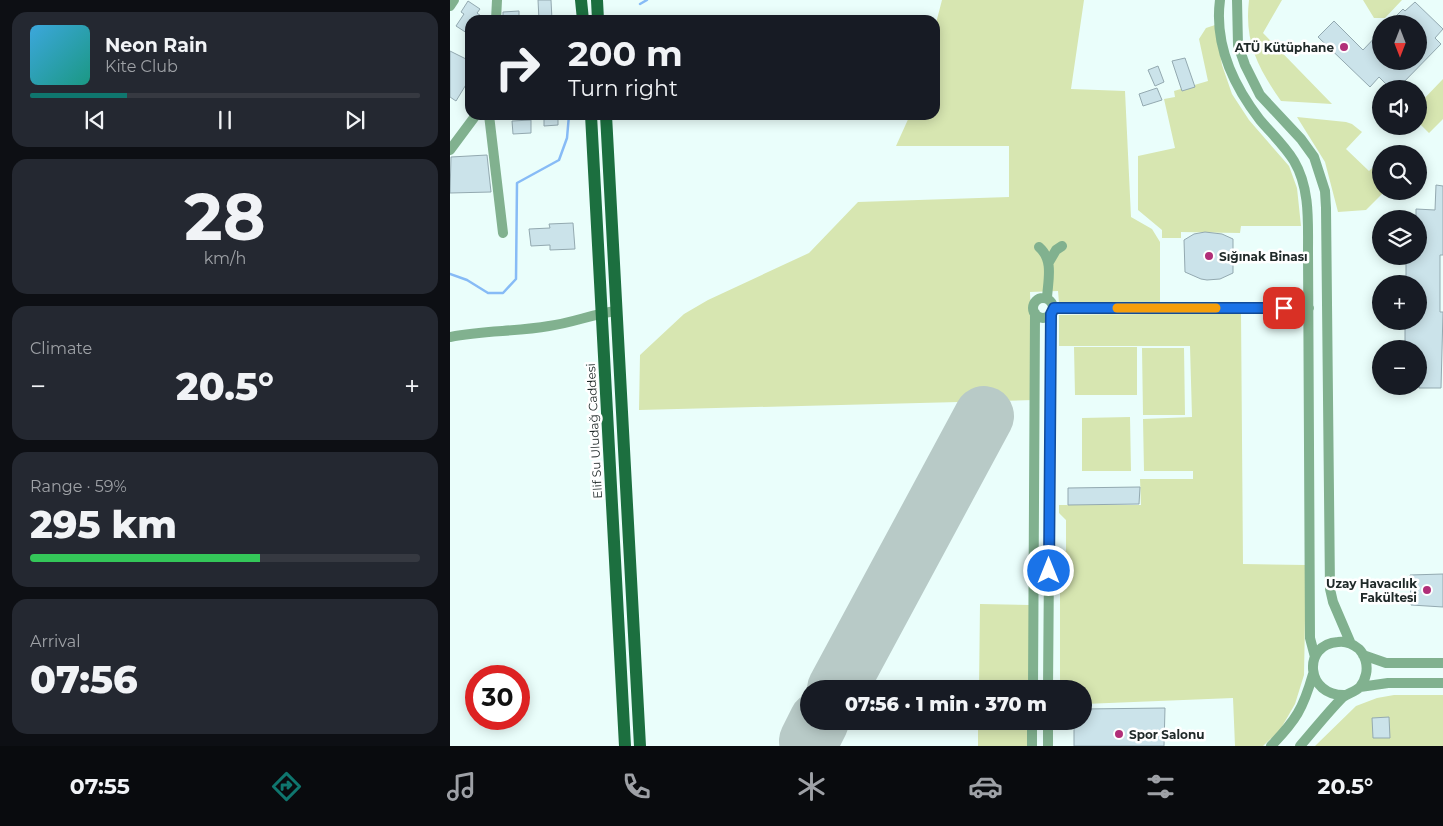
<!DOCTYPE html>
<meta charset="utf-8">
<style>
body{margin:0;font-family:Montserrat,sans-serif;background:#242831;color:#f1f3f6;height:100vh;display:flex;flex-direction:column;font-size:19px;white-space:nowrap}
*{box-sizing:border-box;margin:0}
p{font-size:16px;color:#9ea1a6}
.icon{flex:none;width:28px;height:28px;fill:none;stroke:currentColor;stroke-width:2;stroke-linecap:round;stroke-linejoin:round}
.map{position:relative;flex:1;overflow:hidden}
.details{display:flex;flex-direction:column;gap:12px;padding:12px;background:#0d0f14;width:450px}
.details>*{flex:none}
.banner{position:absolute;left:15px;top:15px;width:475px;height:105px;border-radius:15px;box-shadow:0 2px 12px #0003;background:#171b24;color:#f1f3f6;overflow:hidden}
.needle{width:32px;rotate:180deg}
.buttons{position:absolute;left:922px;top:15px;display:grid;gap:10px}
.buttons a{display:grid;place-items:center;width:55px;height:55px;border-radius:50%;background:#171b24;box-shadow:0 2px 12px #0003;font-size:25px}
.speed{position:absolute;left:15px;top:665px;display:flex;gap:10px;font-size:25px;font-weight:700;text-align:center}
.speed>*{display:grid;place-content:center;width:65px;height:65px;border-radius:50%;background:#171b24;box-shadow:0 2px 12px #0003;line-height:1}
.speed .limit{border:8px solid #d22;background:#fff;color:#111}
.pin{position:absolute;display:grid;place-items:center;width:42px;height:42px;color:#fff;margin:-21px;border-radius:10px;box-shadow:0 2px 8px #0006}
.me{position:absolute;width:55px;margin:-28px;rotate:0deg;stroke-linejoin:round;filter:drop-shadow(0 0 4px #0008)}
.turn{display:flex;align-items:center;gap:18px;height:105px;padding:0 20px;font-size:22px}
.turn .icon{width:65px;height:65px;stroke-width:2.5}
.turn b{display:block;font-size:35px;line-height:42px}
.big{font-size:38px;font-weight:800;line-height:1.1}
.details .widget{flex:1;display:flex;flex-direction:column;justify-content:center;gap:8px;min-width:0;padding:0 18px;border-radius:15px;background:#242831}
.details .dial{align-items:center;gap:0}
.dial b{font-size:65px;line-height:1}
.song{display:flex;align-items:center;gap:15px}
.cover{width:60px;height:60px;border-radius:8px;background:linear-gradient(135deg,hsl(200 70% 55%),hsl(170 70% 35%))}
.played{height:5px;border-radius:2px;background:linear-gradient(90deg,#0f766e 25%,#363941 25%)}
.keys{display:flex;justify-content:space-around;direction:ltr}
.heat{display:flex;justify-content:space-between;align-items:center;font-size:28px;direction:ltr}
.charge{height:8px;border-radius:4px;background:linear-gradient(90deg,#34c759 59%,#363941 0)}
.trip{position:absolute;left:350px;top:680px;width:292px;height:50px;border-radius:25px;background:#171b24;box-shadow:0 2px 12px #0003;font-weight:800;line-height:50px;text-align:center}
.tabs{display:flex;height:80px;justify-content:space-around;align-items:center;background:#090b0e;color:#9ea1a6}
.tabs .icon{width:35px;height:35px}
.tabs .current{color:#0f766e}
.tabs b{font-size:22px;color:#f1f3f6}
main{display:flex;flex:1;min-height:0}
.map>svg:first-child{display:block}
.green{fill:#d7e6b1}
.lines{fill:none;stroke-linecap:round;stroke-linejoin:round}
.stream{stroke:#87bbf6;stroke-width:2.5}
.runway{stroke:#b8cac7;stroke-width:60}
.building{fill:#cbe3ea;stroke:#93a9b0}
.minor{stroke:#81b18f;stroke-width:10}
.major{stroke:#1c6f3f;stroke-width:12}
.route-casing{stroke:#114b97;stroke-width:12}
.route{stroke:#1a73e8;stroke-width:9}
.slow{stroke:#f59e0b;stroke-width:9}
.poi-dot{fill:#b12e78;stroke:#fff;stroke-width:2}
.labels{text-anchor:middle;dominant-baseline:central;stroke-width:5;stroke-linejoin:round;paint-order:stroke}
.poi-label{font-size:12px;font-weight:bold;fill:#202a29;stroke:#fff;text-anchor:end}
.street-label{font-size:12px;fill:#202a29;stroke:#fff}
</style>
<main>
<section class="details">
<div class="widget">
<div class="song"><i class="cover"></i><div><b>Neon Rain</b><p>Kite Club</p></div></div>
<div class="played"></div>
<div class="keys"><svg class="icon" aria-label="previous" viewBox="0 0 24 24"><path d="M18 5L8 12l10 7zM5 5v14"/></svg><svg class="icon" aria-label="pause" viewBox="0 0 24 24"><path d="M8 5v14M16 5v14"/></svg><svg class="icon" aria-label="next" viewBox="0 0 24 24"><path d="M6 5l10 7-10 7zM19 5v14"/></svg></div>
</div>
<div class="widget dial"><b>28</b><p>km/h</p></div>
<div class="widget"><p>Climate</p>
<div class="heat"><a>−</a><b class="big">20.5°</b><a>+</a></div>
</div>
<div class="widget"><p>Range · 59%</p><b class="big">295 km</b><div class="charge"></div></div>
<div class="widget"><p>Arrival</p><b class="big">07:56</b></div>
</section>
<div class="map">
<svg width="993" height="746" viewBox="0 0 993 746">
<rect width="100%" height="100%" fill="#eafefb"/>
<!-- green -->
<path class="green" d="M492 0H634L621 89 675 91 681 217 702 229 710 242V304L609 303 608 291 580 292 584 400 189 410 190 355 234 314 258 300 359 253 408 202 559 197V146H446L460 115H485V27Z
M799 0H832L813 33 882 104 831 101C808 68 794 42 799 0Z
M913 0H952L935 18H924Z
M765 25 772 65 782 94 799 120 839 166 847 188 851 226H791L790 233 731 232V238H712V230L688 210V156L725 148 714 99 725 97 724 91 758 81 749 39 756 28Z
M993 79V119L979 133 969 123V104Z
M847 117 896 122 902 124 912 132 896 149 919 171 931 160V191H935L916 210 888 212 875 162Z
M791 313 793 564 856 565 854 675 845 704 830 730 813 746H785L783 698 634 704V689H610V558L616 551V520L609 513V505H691L690 479H743V471H694L693 419 742 417 740 346H609V315Z
M624 347H687V395H625Z
M692 348H734L735 415H693Z
M680 417 681 471H632V418Z
M530 604 580 605 579 689H529Z
M944 695H993V746H865L906 706 927 698Z
M528 721H579L578 746H528Z"/>
<g class="lines">
<!-- stream -->
<path class="stream" d="M190 4 197 0
M0 274 17 280 38 293H53L66 279 67 183 109 160 117 138 119 115"/>
<!-- runway -->
<path class="runway" d="M387 689 534 416
M359 741 369 721"/>
</g>
<!-- building -->
<path class="building" d="M88 0H101L102 20H89Z
M18 1 30 9 27 13 31 16 28 20H20V35L6 26 14 14 11 12Z
M965 2 993 29 985 38 991 44 947 89H941L929 77 920 87 868 37 884 21 913 50 931 31V61H969V24H938L953 9 955 11Z
M69 11V20H53V12Z
M0 51 20 61V84L17 83 6 101 0 97Z
M735 58 745 87 732 91 722 61Z
M708 66 714 82 705 86 698 70Z
M707 88 712 100 693 106 689 94Z
M94 115H108V125L94 126Z
M81 120V133L63 134 62 121Z
M37 155 41 192 0 193 1 157Z
M986 185 993 186V255H990V312H993L991 388H969V349H955V321H969V284H956V256H969V219H966V209L985 210Z
M123 223 125 249 100 250V245L81 246 79 229 100 228 99 224Z
M755 232 772 234 783 239V273L770 279 757 280 751 279 735 272 734 240 744 234Z
M690 487 689 504 618 505V488Z
M993 574V607L961 605 960 575Z
M715 708 714 746H624V721H634V709Z
M939 717 940 738H923L922 718Z"/>
<g class="lines">
<!-- minor -->
<path class="minor" d="M770 0C764 45 783 85 810 120 821 133 835 146 844 161 860 188 858 221 858 251L860 638 865 657
M787 0 788 45 795 65 810 95 851 139 864 157 875 191 876 208 880 589 883 602 901 644
M0 6 4 0
M46 20 47 0
M39 115 53 233
M0 150 26 115
M589 247C604 260 598 280 597 298
M599 262 606 250 612 246
M583 308a10 10 0 1 1 20 0a10 10 0 1 1-20 0Z
M604 308H859
M0 337C33 330 66 332 99 326 122 323 143 314 166 311
M913 655 936 663H993
M910 687 938 683H993
M583 689 585 313
M598 689 601 315
M582 746V721
M598 746V721
M821 746C846 720 853 709 863 674
M850 746C864 730 878 712 893 697 898 693 905 692 910 687 913 683 915 679 916 674 918 665 915 655 909 649 903 644 895 641 888 642 852 644 855 697 896 695"/>
<!-- major -->
<path class="major" d="M131 0 133 20
M147 0 148 20
M141 115 175 746
M156 115 190 746"/>
</g>
<g class="lines">
<defs>
<path id="route" d="M599 571 601 314 604 308H834"/>
</defs>
<!-- route casing -->
<use href="#route" class="route-casing"/>
<!-- route -->
<use href="#route" class="route"/>
<!-- slow -->
<path class="slow" d="M667 308H766"/>
</g>
<!-- markers -->
<g class="poi-dot">
<circle cx="894" cy="47" r="5"/>
<circle cx="759" cy="256" r="5"/>
<circle cx="977" cy="590" r="5"/>
<circle cx="669" cy="734" r="5"/>
</g>
<g class="labels">
<!-- poi labels -->
<g class="poi-label">
<text x="884" y="47">ATÜ Kütüphane</text>
<text x="769" y="256" text-anchor="start">Sığınak Binası</text>
<text x="967" y="583">Uzay Havacılık<tspan x="967" dy="14">Fakültesi</tspan></text>
<text x="679" y="734" text-anchor="start">Spor Salonu</text>
</g>
<!-- street labels -->
<g class="street-label">
<text transform="translate(144 431) rotate(-93)">Elif Su Uludağ Caddesi</text>
</g>
</g>
</svg>
<div class="buttons">
<a><svg class="needle" viewBox="-14 -14 28 28"><path d="M0-13l5 13h-10z" fill="#e53935"/><path d="M0 13l5-13h-10z" fill="#9ea1a6"/></svg></a>
<a><svg class="icon" aria-label="sound" viewBox="0 0 24 24"><path d="M4 9h4l5-4v14l-5-4H4zM17 9q2 3 0 6"/></svg></a>
<a><svg class="icon" aria-label="search" viewBox="0 0 24 24"><circle cx="10" cy="10" r="6"/><path d="M15 15l6 6"/></svg></a>
<a><svg class="icon" aria-label="layers" viewBox="0 0 24 24"><path d="M12 4l9 5-9 5-9-5zM3 14l9 5 9-5"/></svg></a>
<a>+</a>
<a>−</a>
</div>
<div class="speed"><div class="limit">30</div></div>
<div class="pin" style="left:834px;top:308px;background:#d93025"><svg class="icon" aria-label="arrive" viewBox="0 0 24 24"><path d="M6 21V4h12l-3 4 3 4H6"/></svg></div>
<svg class="me" style="left:599px;top:571px" viewBox="-20 -20 40 40"><circle r="17" fill="#1a73e8" stroke="#fff" stroke-width="3"/><path d="M0-11L8 9 0 5-8 9z" fill="#fff"/></svg>
<div class="trip">07:56 · 1 min · 370 m</div>
<div class="banner">
<div class="turn"><svg class="icon" aria-label="right" viewBox="0 0 24 24"><path d="M7 20v-9h11M14 6l5 5-5 5"/></svg><div><b>200 m</b>Turn right</div></div>
</div>
</div>
</main>
<nav class="tabs">
<b>07:55</b>
<svg class="icon current" aria-label="directions" viewBox="0 0 24 24"><path d="M12 3l9 9-9 9-9-9zM9 14v-3h6M13 9l2 2-2 2"/></svg>
<svg class="icon" aria-label="music" viewBox="0 0 24 24"><path d="M9 18V5l10-2v13"/><circle cx="6" cy="18" r="3"/><circle cx="16" cy="16" r="3"/></svg>
<svg class="icon" aria-label="phone" viewBox="0 0 24 24"><path d="M5 4h4l2 5-3 2q2 4 5 5l2-3 5 2v4C11 20 4 13 5 4z"/></svg>
<svg class="icon" aria-label="climate" viewBox="0 0 24 24"><path d="M12 3v18M4 7l16 10M4 17L20 7"/></svg>
<svg class="icon" aria-label="car" viewBox="0 0 24 24"><path d="M5 17H2v-5l4-1 3-4h7l3 4 3 1v5h-3M9 17h6M6 11h13"/><circle cx="7" cy="17" r="2"/><circle cx="17" cy="17" r="2"/></svg>
<svg class="icon" aria-label="filters" viewBox="0 0 24 24"><path d="M4 7h16M4 17h16"/><circle cx="9" cy="7" r="2"/><circle cx="15" cy="17" r="2"/></svg>
<b>20.5°</b>
</nav>
